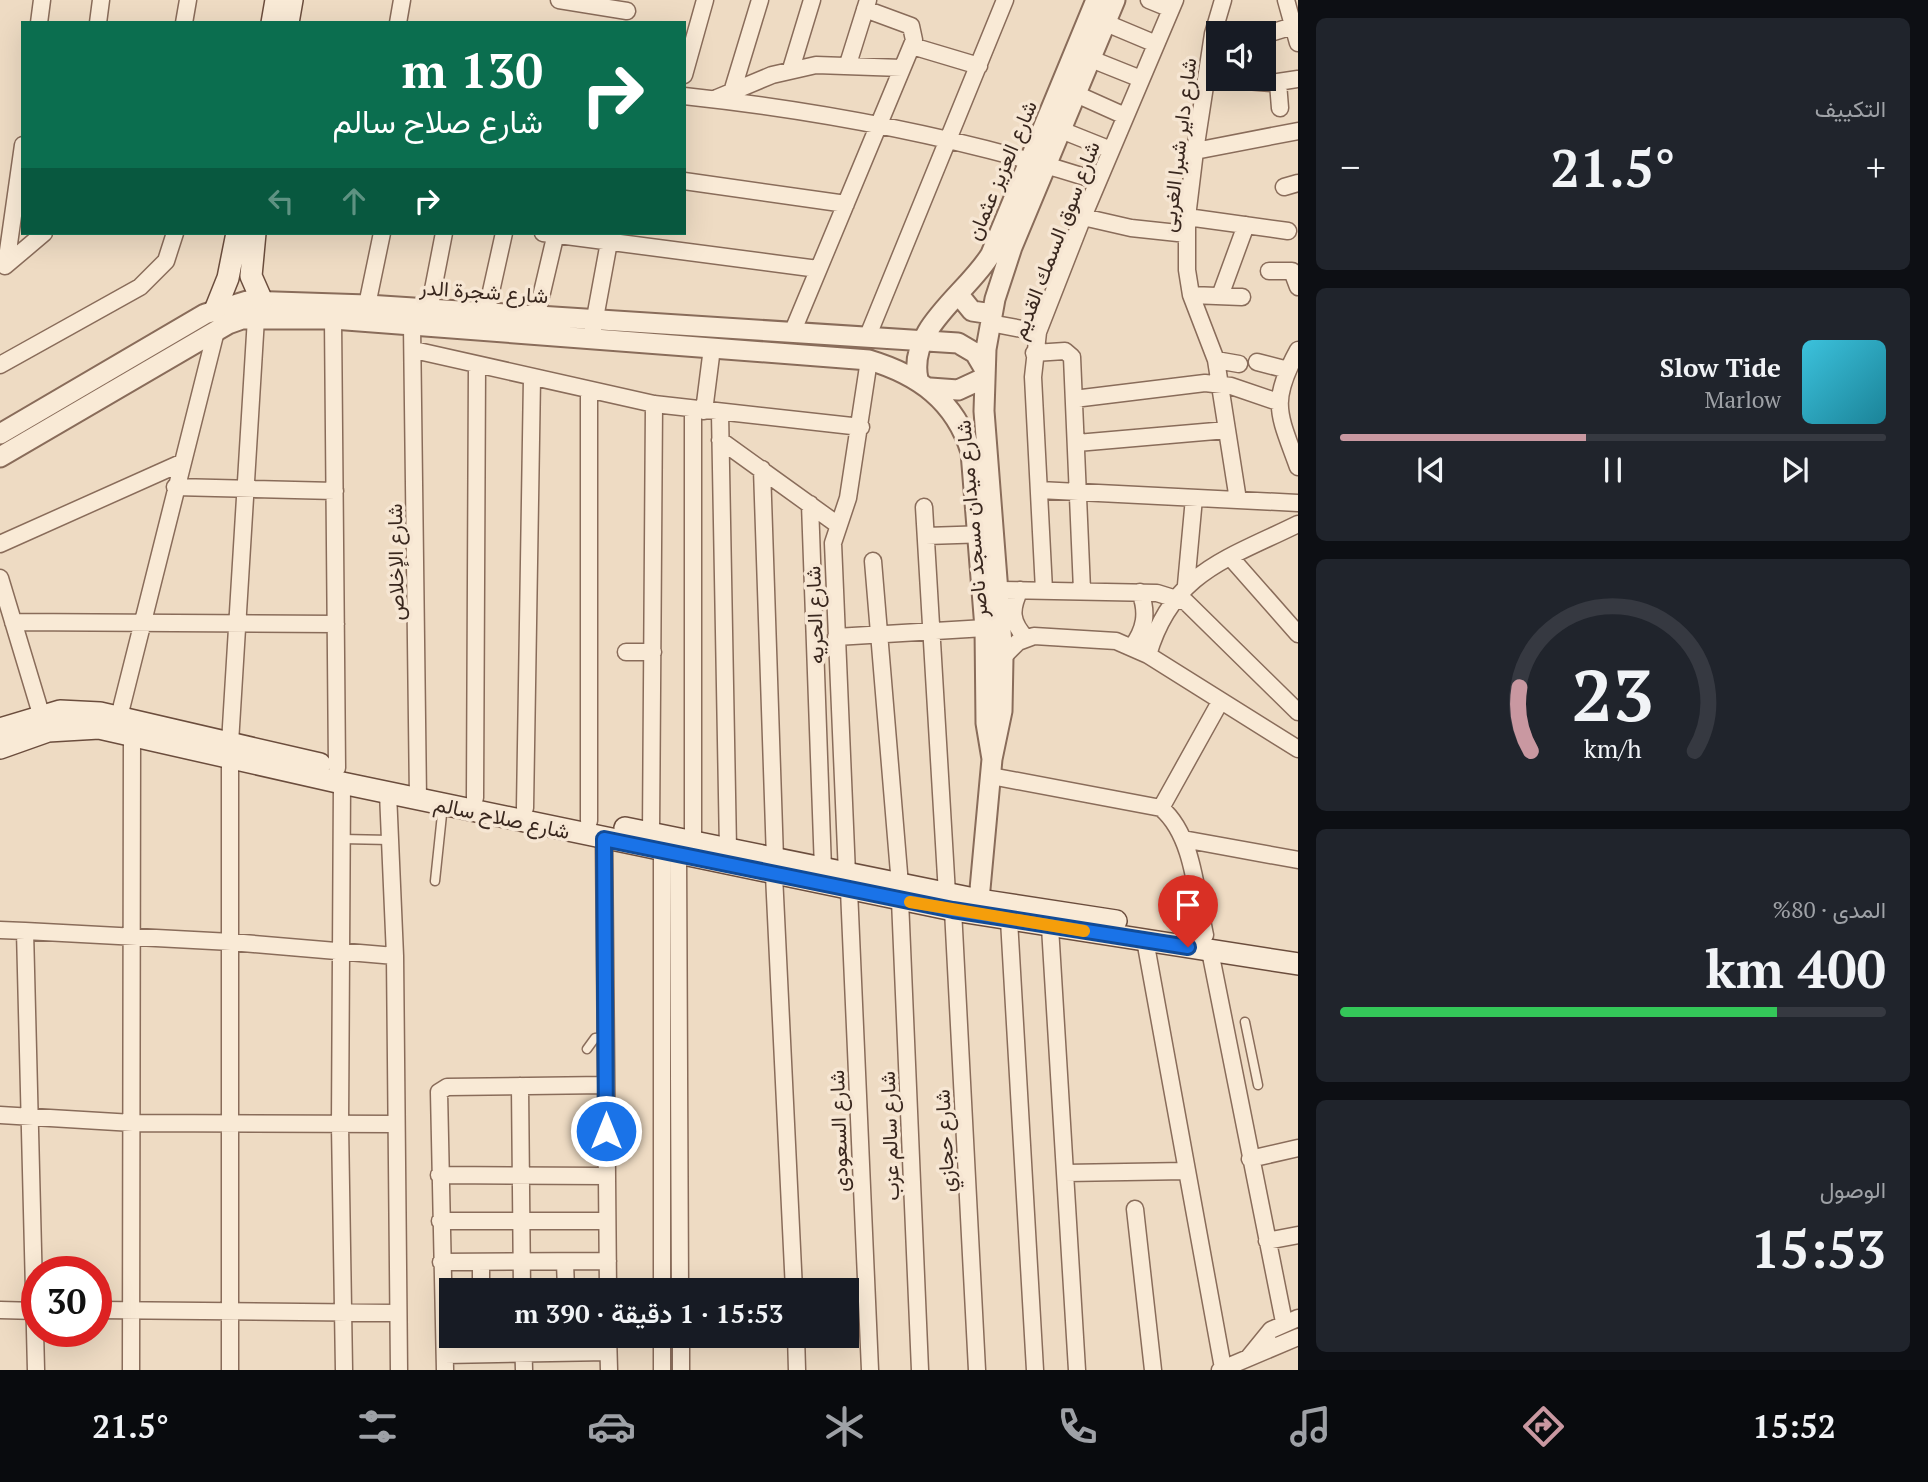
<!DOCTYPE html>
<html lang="ar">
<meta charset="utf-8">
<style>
body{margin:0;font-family:"PT Serif",Vazirmatn,serif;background:#20242c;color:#f1f3f6;direction:rtl;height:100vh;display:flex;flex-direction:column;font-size:26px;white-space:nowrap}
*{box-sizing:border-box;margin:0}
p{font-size:23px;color:#9ea1a6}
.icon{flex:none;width:38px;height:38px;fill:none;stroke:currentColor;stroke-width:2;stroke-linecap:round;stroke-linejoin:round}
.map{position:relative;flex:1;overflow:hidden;direction:ltr}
.panel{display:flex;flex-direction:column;gap:18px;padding:18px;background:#0d0f14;width:630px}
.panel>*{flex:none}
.banner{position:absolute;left:21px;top:21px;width:665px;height:214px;border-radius:0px;box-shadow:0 7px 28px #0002;direction:rtl;background:#0b6e4f;color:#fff;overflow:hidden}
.fabs{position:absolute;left:1206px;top:21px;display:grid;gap:14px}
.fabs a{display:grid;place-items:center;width:70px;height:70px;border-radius:0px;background:#171b24;box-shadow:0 7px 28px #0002;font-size:35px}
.speed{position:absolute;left:21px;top:1256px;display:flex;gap:14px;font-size:35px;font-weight:700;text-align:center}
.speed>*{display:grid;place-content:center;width:91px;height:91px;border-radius:50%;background:#171b24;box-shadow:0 7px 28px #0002;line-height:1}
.speed .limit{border:10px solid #d22;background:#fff;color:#111}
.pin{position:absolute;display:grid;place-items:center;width:60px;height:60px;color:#fff;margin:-72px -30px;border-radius:50% 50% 50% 0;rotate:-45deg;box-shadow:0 0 7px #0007}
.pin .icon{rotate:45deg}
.me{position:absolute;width:77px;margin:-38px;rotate:0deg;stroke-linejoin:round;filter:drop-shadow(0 0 5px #0008)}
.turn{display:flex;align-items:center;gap:24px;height:147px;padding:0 28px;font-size:32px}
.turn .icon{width:91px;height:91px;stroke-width:2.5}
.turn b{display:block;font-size:49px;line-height:60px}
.lanes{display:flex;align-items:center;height:66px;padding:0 28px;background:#0003;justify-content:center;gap:35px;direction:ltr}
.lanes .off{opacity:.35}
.big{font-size:52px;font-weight:600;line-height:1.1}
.panel .widget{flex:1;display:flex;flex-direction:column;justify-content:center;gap:10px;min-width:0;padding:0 24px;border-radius:10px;background:#20242c}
.panel .dial{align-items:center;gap:0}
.dial svg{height:182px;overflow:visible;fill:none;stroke:#363941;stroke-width:7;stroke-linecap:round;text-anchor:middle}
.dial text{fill:#f1f3f6;stroke:none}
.song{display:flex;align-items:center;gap:21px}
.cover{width:84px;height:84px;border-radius:10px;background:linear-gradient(135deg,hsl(190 70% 55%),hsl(190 70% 35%))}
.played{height:7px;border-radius:4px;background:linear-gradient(90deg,#c998a1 45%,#363941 45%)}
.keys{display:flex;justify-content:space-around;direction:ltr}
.heat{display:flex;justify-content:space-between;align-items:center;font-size:38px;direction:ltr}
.charge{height:10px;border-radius:5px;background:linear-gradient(90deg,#34c759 80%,#363941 0)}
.trip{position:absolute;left:439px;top:1278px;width:420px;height:70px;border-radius:0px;background:#171b24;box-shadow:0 7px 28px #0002;font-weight:600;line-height:70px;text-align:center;direction:rtl}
.menu{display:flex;height:112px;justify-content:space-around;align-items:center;background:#090b0e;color:#9ea1a6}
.menu .icon{width:49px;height:49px}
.menu .active{color:#c998a1}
.menu b{font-size:32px;color:#f1f3f6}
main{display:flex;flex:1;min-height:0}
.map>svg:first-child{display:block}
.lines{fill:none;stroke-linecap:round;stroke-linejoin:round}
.service-casing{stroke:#896c5a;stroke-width:11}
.minor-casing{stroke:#896c5a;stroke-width:19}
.tertiary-casing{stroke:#896c5a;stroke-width:23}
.secondary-casing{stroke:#6b4d3d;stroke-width:24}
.service{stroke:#f9ead6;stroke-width:8}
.minor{stroke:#f9ead6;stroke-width:16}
.tertiary{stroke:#f9ead6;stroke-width:19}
.secondary{stroke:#f9ead6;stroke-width:21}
.route-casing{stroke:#114b97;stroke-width:18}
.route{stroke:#1a73e8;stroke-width:12}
.slow{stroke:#f59e0b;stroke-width:12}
.labels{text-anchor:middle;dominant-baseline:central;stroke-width:7;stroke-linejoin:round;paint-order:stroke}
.street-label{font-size:21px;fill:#39271e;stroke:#f6e6d3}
</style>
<main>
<section class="panel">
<div class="widget"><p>التكييف</p>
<div class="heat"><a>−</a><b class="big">21.5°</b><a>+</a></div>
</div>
<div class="widget">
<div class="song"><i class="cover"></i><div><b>Slow Tide</b><p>Marlow</p></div></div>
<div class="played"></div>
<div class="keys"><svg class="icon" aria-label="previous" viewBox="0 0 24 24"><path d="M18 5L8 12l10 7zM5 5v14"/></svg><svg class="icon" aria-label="pause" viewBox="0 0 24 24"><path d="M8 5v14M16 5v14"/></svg><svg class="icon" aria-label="next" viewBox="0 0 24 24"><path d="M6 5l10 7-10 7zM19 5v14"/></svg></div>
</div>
<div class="widget dial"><svg viewBox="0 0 100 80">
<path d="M14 69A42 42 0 1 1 86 69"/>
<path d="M14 69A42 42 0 0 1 9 41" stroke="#c998a1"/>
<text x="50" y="56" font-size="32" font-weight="700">23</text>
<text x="50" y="72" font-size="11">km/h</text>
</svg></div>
<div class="widget"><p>المدى · 80%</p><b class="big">400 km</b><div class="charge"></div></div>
<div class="widget"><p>الوصول</p><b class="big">15:53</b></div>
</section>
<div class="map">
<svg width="1298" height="1370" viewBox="0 0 1298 1370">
<rect width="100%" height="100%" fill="#eedbc3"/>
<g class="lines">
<defs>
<path id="service" d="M342 839 390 840
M435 881 443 805
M1245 1022 1258 1085
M587 1049 595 1038 606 1037"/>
<path id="minor" d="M559 0 627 11
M1149 0 1171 9
M1223 0 1213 34 1195 151 1187 217V270L1191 295 1216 360 1238 500
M1286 0 1298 43
M39 23 42 0
M98 23 101 0
M184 23 188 0
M398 23 402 0
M1106 23 1156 44
M1264 35 1293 26
M912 46 979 66
M1091 59 1141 79
M848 64 868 0
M791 69 812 0
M684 75 705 0
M1222 79 1271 83 1298 79
M1278 83 1280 108
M732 92 760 0
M1076 94 1125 116
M684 96C824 111 963 138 1098 181
M717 98 772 75 816 65 902 68
M1061 130 1111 150
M1195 151 1298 131
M684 181 846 204
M1284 187 1298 183
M1083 217 1131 228 1187 234
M1187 217 1288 231
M543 233 818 269
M6 265 23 145
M5 266 44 233
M1269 271H1292L1298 287
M1191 295 1242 297
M1220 296 1246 225
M367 305 382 233
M429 310 444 233
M486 314 504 233
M536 318 556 233
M333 319 337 768
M990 323 1038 332
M412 325 418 799
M593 329 609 242
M792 333 914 40 911 26 865 9
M867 338 1005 0
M414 350 654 404 861 427
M1298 350C1269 403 1279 414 1298 467
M1034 353 1065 351 1072 357 1082 590
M1216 360 1239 364
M1257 362 1288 370
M0 365 140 287 166 261 175 233
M589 391V821
M1074 399 1205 383 1231 386 1278 402
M693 410V842
M704 411 712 348
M720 413 728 849
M720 440 838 525
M1077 443 1227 430
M762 469 775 859
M175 487 335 491
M1039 490 1298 503
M810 504 823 869
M924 507 947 894
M926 536 988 534
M0 544 181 463
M1231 558 1298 634
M873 561 900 885
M0 578 41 714
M1186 585 1194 498
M999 590 1157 593 1186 602 1298 712
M1020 590C1010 610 1011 622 1026 638
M1044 590 1033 377 1038 332 1083 217 1175 0
M13 622 336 624
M836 637 985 628
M1132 647C1145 629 1148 613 1140 592
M626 652H653
M1148 655C1172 572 1227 559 1298 524
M1003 657 1018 642 1034 636 1116 641 1148 655 1298 749
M119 717 216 331
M991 776 1161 808 1220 702
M342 783 340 1125 344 1370
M388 793 395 956 399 1370
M475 798 477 365
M525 808 532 378
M1161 808C1194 836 1196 895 1205 935
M651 834 654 404
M604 839 608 1290
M1183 839 1298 860
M662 851V1290
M678 855 680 1290
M847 874 833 543 848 498 869 360
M774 875 794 1290
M849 890 870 1370
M900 900 920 1370
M953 910 977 1370
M1009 920 1035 1370
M1050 927 1077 1370
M0 930 25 931
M1145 940 1223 1368
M1210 951 1284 1322
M520 1086 522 1290
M0 1115 133 1123 396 1124
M1250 1159 1298 1148
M1065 1173 1186 1171
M439 1175 607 1176
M1135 1209 1153 1370
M440 1221H607
M1267 1241 1298 1235
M441 1262 608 1261
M481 1262V1290
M565 1262 566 1290
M0 1310 37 1311
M96 1310 397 1313
M482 1335V1354
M523 1335 524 1370
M608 1335 609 1370
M662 1335V1370
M681 1335V1370
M796 1335 797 1370
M445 1355 608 1352
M1249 1357 1271 1330 1298 1318
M36 1370 25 931 231 942 395 956
M131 1370 132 736
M230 1370V743L256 318
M445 1370 439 1092 447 1087 606 1085
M1220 1370 1298 1337"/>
<path id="tertiary" d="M959 295 972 311 992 314
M918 379C907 328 968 293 991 254L1096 0
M930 388 958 390 984 378
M0 434 205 314 247 301 367 305 958 343 975 353 985 370
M0 457 228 324 242 319H333L869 360C919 375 955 401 971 452L985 628 986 723 992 759
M979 900 992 759 1002 711 1003 657 984 411 986 349 995 299 1012 247 1115 0"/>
<path id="secondary" d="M272 23 276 0
M288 23 292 0
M255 233 251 276 262 301
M216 308 228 278 237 233
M0 729 60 711 100 713 320 764
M0 748 48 731 99 728 342 783 953 910 1298 964
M625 828 979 900 1116 921"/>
</defs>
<!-- service casing -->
<use href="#service" class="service-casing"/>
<!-- minor casing -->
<use href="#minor" class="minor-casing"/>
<!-- tertiary casing -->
<use href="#tertiary" class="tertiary-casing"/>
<!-- secondary casing -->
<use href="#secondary" class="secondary-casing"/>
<!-- service -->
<use href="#service" class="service"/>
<!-- minor -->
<use href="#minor" class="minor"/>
<!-- tertiary -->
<use href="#tertiary" class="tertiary"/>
<!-- secondary -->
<use href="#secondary" class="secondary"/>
</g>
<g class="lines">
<defs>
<path id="route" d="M606 1131 604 839 953 910 1188 947"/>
</defs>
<!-- route casing -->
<use href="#route" class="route-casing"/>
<!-- route -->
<use href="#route" class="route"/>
<!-- slow -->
<path class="slow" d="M910 902 1084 931"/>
</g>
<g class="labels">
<!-- street labels -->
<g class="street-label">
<text transform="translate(1178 145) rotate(-83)">شارع داير شبرا الغربى</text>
<text transform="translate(1001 170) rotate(-67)">شارع العزيز عثمان</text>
<text transform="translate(1055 240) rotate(-69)">شارع سوق السمك القديم</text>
<text transform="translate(484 291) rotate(4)">شارع شجرة الدر</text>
<text transform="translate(971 519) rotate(-95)">شارع ميدان مسجد ناصر</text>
<text transform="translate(395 562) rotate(-91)">شارع الإخلاص</text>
<text transform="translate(814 615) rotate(-92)">شارع الحريه</text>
<text transform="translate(502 817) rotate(12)">شارع صلاح سالم</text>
<text transform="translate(838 1131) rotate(-92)">شارع السعودى</text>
<text transform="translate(889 1136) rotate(-92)">شارع سالم عزب</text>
<text transform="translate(944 1141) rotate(-93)">شارع حجازي</text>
</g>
</g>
</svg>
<div class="fabs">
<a><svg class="icon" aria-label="sound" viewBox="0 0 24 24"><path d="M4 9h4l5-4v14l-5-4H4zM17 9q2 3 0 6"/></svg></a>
</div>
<div class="speed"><div class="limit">30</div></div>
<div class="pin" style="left:1188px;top:947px;background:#d93025"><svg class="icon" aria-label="arrive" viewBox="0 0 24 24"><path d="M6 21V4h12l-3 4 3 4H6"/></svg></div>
<svg class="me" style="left:606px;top:1131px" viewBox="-20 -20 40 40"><circle r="17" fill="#1a73e8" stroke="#fff" stroke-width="3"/><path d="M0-11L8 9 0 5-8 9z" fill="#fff"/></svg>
<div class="trip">15:53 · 1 دقيقة · 390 m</div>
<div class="banner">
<div class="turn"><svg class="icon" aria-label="right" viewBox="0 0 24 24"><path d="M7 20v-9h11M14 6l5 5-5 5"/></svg><div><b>130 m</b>شارع صلاح سالم</div></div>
<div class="lanes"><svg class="icon off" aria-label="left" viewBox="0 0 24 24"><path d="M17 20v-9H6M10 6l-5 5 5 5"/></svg><svg class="icon off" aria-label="ahead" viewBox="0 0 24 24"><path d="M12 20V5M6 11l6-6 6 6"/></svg><svg class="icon" aria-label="right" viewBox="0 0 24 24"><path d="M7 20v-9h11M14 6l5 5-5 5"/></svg></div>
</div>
</div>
</main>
<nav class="menu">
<b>15:52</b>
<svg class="icon active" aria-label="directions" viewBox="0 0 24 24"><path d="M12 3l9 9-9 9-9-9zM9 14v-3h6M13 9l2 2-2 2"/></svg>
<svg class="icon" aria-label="music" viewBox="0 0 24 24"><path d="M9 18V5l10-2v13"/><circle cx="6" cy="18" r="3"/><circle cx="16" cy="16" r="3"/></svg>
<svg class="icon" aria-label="phone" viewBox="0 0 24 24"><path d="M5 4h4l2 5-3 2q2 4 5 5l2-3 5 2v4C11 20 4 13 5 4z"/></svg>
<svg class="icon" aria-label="climate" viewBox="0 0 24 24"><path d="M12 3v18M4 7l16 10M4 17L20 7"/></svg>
<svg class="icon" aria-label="car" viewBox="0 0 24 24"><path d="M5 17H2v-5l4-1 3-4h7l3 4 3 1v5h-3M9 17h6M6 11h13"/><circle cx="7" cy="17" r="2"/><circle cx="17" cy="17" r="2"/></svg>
<svg class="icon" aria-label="filters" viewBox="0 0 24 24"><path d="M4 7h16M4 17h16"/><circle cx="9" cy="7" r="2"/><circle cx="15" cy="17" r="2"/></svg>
<b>21.5°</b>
</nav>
